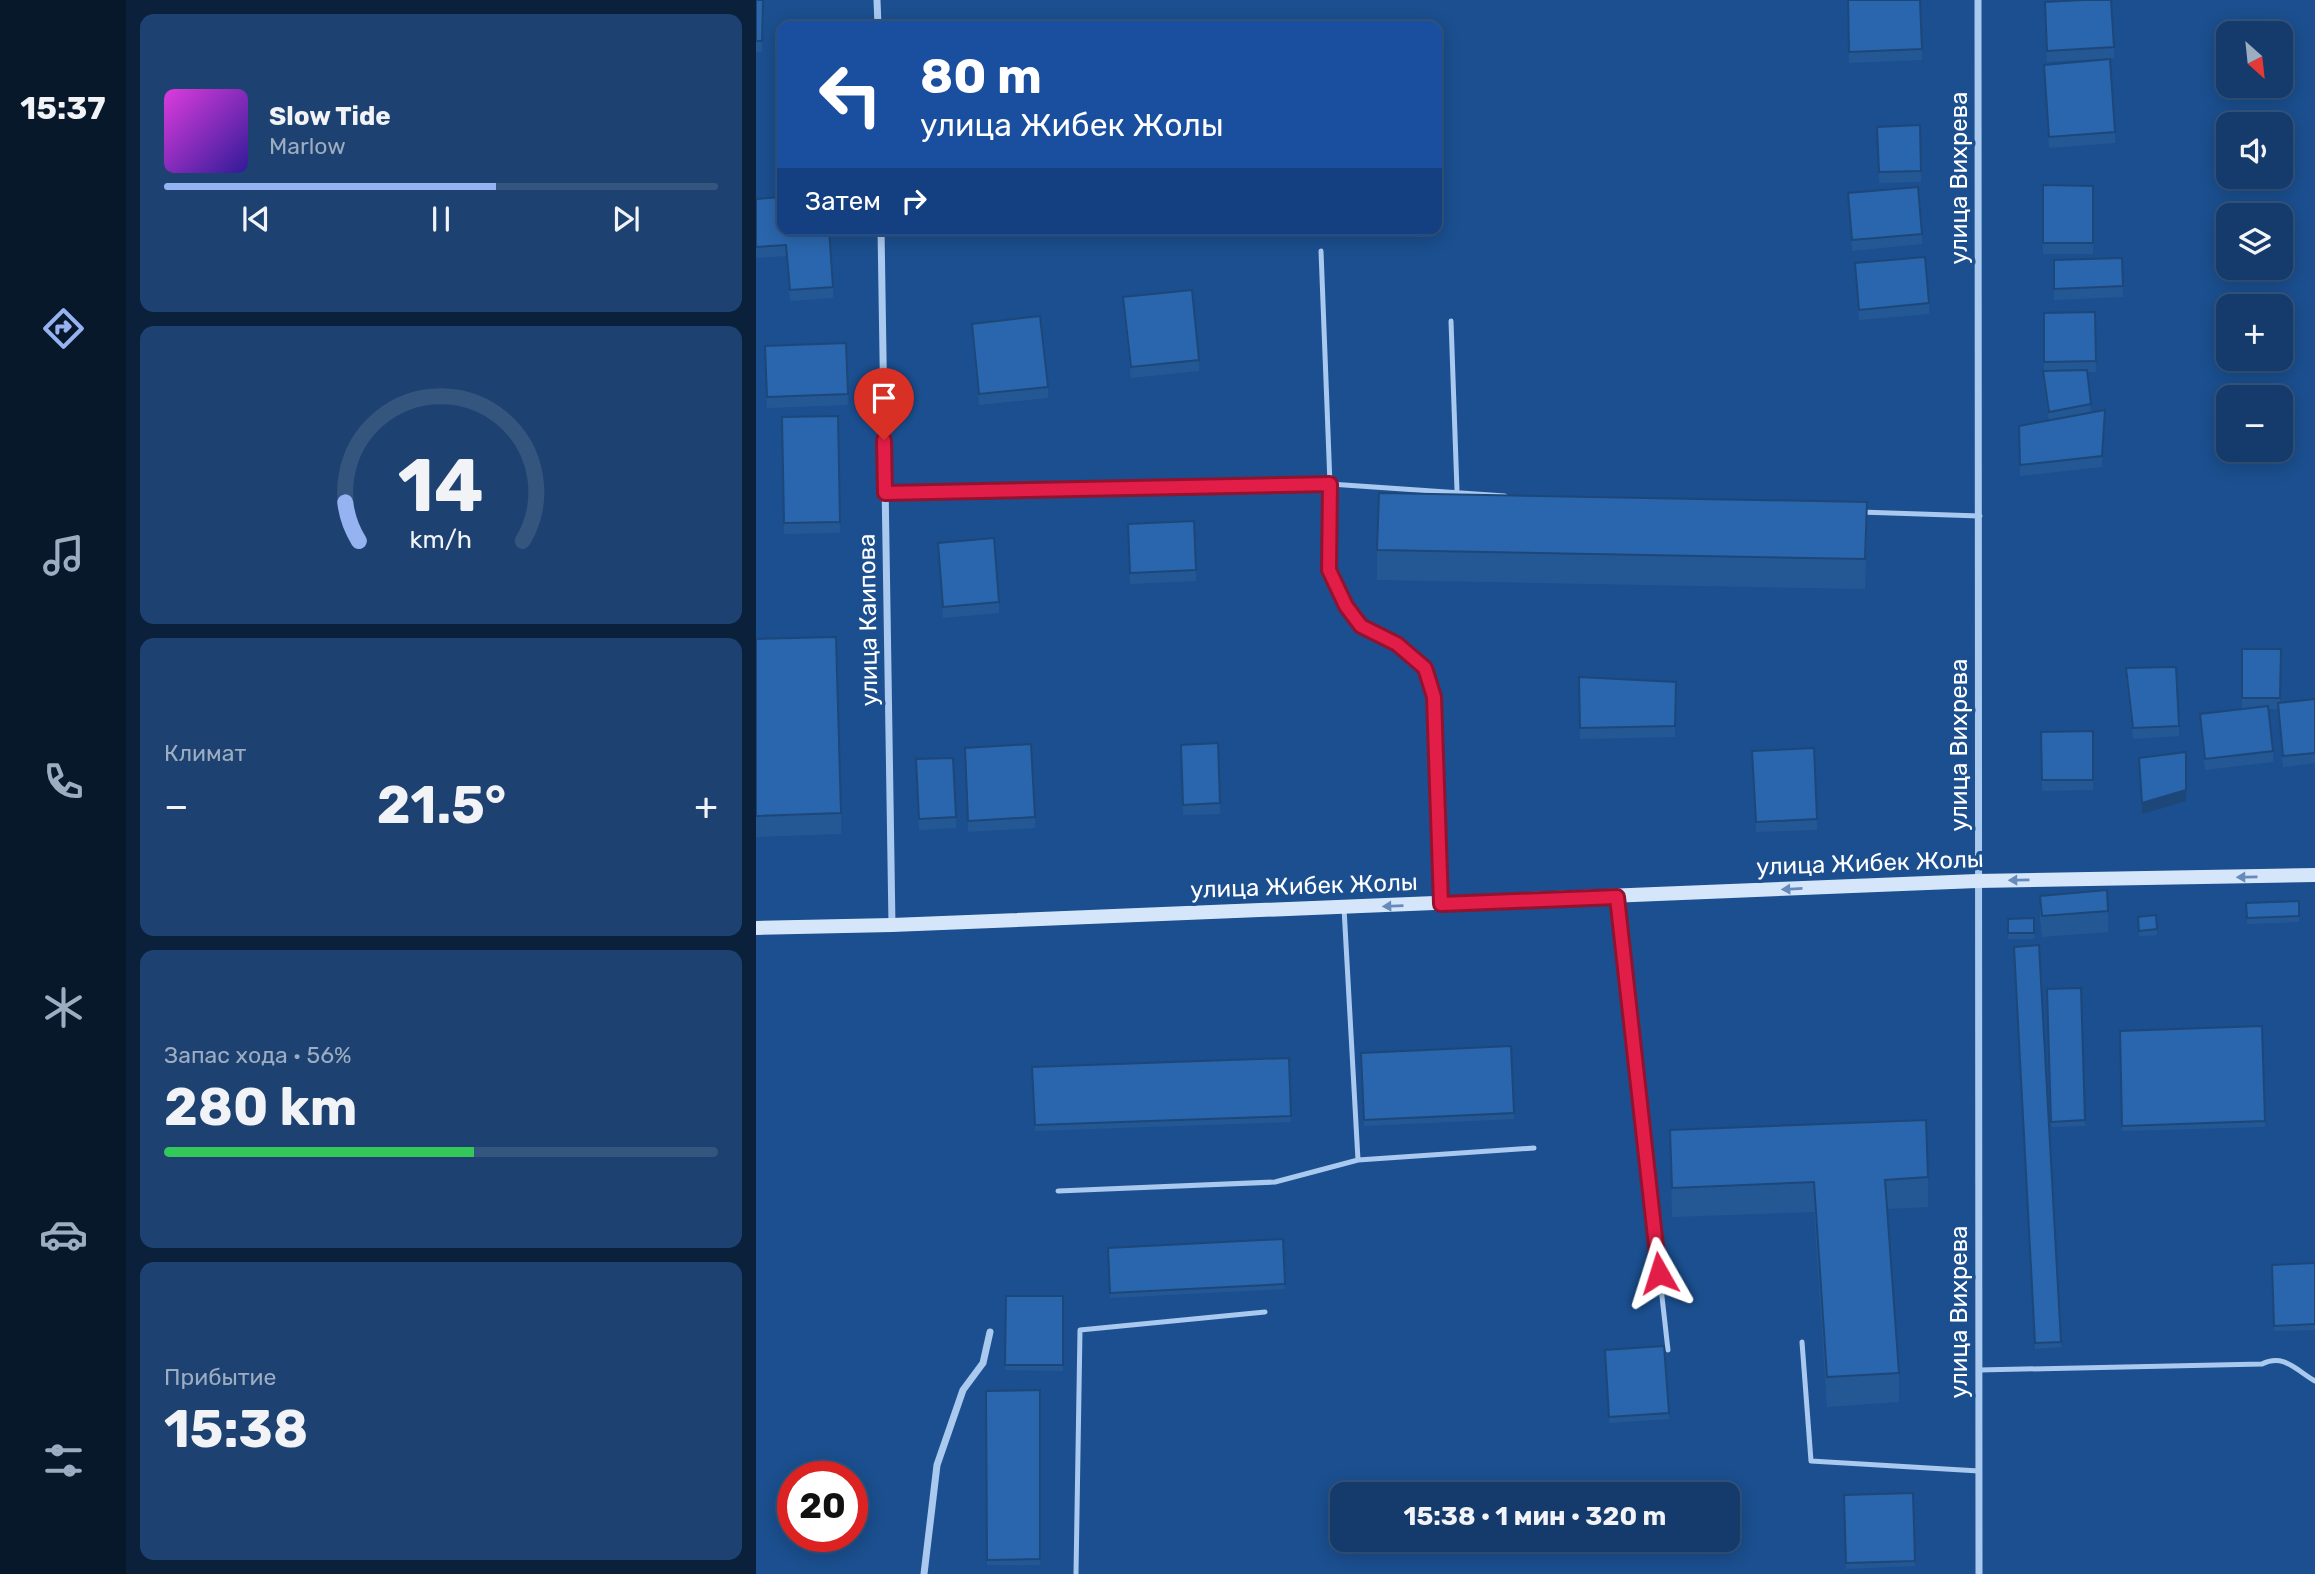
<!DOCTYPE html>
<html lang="ru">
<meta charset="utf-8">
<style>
body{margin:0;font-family:Rubik,sans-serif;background:#1d4271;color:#f1f3f6;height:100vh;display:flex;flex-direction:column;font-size:26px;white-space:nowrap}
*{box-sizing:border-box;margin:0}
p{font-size:23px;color:#9dadc1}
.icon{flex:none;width:38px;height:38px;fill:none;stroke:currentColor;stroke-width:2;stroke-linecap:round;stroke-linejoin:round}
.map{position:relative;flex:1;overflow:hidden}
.side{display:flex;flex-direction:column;gap:14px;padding:14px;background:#0b203b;width:630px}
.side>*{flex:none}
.banner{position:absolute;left:21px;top:21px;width:665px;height:214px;border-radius:14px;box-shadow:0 4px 18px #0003,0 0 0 2px #33557e;background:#1a4fa0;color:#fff;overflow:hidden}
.needle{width:46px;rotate:153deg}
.controls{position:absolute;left:1460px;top:21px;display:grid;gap:14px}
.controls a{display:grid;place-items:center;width:77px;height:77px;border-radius:14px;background:#143b6b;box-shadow:0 4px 18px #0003,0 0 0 2px #33557e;font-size:35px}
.speed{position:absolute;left:21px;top:1461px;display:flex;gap:14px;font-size:35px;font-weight:700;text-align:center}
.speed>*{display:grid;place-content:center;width:91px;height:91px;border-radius:50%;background:#143b6b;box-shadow:0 4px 18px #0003,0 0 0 2px #33557e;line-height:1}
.speed .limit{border:10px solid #d22;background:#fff;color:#111}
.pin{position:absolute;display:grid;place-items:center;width:60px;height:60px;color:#fff;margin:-72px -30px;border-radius:50% 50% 50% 0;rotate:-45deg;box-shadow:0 0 7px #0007}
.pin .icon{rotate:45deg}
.me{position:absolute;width:77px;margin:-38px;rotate:354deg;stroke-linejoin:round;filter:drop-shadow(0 0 5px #0008)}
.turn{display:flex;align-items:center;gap:24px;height:147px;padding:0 28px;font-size:32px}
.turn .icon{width:91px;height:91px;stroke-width:2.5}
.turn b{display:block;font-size:49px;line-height:60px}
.then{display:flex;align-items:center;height:66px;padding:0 28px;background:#0003;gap:14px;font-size:26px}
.big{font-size:52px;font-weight:700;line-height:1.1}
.side .tile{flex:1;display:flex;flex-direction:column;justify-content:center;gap:10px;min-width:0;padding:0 24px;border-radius:14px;background:#1d4271}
.side .dial{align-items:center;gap:0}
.dial svg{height:182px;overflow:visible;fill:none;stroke:#33557e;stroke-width:7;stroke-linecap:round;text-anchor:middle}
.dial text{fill:#f1f3f6;stroke:none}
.song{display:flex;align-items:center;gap:21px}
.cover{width:84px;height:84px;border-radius:10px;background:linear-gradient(135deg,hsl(300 70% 55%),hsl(250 70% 35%))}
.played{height:7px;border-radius:4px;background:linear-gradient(90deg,#95b2f1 60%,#33557e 60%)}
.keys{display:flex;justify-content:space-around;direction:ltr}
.heat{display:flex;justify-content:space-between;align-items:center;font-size:38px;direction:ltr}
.charge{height:10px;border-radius:5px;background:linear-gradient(90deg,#34c759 56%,#33557e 0)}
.trip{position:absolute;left:574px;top:1482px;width:410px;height:70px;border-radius:14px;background:#143b6b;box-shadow:0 4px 18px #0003,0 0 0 2px #33557e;font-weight:700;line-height:70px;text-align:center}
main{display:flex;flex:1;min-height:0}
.tab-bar{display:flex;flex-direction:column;width:126px;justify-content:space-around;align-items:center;background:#08182b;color:#9dadc1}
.tab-bar .icon{width:49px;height:49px}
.tab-bar .on{color:#95b2f1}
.tab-bar b{font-size:32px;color:#f1f3f6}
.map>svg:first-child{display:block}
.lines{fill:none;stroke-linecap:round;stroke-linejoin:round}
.service{stroke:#a9c9ee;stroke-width:5}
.minor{stroke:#a9c9ee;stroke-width:7}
.secondary{stroke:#d6e6fa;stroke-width:14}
.wall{fill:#245895}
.shaded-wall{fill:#1d4779}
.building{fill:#2a66ad;stroke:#1d4779;stroke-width:2}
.oneway{fill:#668bba}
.route-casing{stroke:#92132f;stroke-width:18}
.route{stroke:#e11d48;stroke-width:12}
.labels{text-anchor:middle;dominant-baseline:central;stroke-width:7;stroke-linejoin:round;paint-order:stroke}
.street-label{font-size:24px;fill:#fff;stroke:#1b4f8f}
</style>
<main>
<nav class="tab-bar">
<b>15:37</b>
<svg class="icon on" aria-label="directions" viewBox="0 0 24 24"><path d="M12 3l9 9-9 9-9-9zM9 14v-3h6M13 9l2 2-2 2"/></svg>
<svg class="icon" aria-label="music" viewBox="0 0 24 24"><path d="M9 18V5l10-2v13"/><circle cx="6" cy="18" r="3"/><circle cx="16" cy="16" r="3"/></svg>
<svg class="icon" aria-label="phone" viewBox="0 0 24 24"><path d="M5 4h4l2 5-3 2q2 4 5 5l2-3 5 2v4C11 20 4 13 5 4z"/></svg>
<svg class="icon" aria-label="climate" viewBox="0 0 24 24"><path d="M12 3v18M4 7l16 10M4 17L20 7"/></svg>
<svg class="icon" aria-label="car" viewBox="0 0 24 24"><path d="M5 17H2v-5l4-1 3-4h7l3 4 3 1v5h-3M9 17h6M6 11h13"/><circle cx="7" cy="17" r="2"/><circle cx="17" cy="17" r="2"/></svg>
<svg class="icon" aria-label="filters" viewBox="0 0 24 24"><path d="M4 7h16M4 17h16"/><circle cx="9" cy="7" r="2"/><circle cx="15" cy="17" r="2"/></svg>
</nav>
<section class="side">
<div class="tile">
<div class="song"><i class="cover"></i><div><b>Slow Tide</b><p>Marlow</p></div></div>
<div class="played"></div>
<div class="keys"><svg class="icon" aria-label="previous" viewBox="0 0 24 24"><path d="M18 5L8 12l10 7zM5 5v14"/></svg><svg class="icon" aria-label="pause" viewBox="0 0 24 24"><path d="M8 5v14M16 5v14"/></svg><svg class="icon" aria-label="next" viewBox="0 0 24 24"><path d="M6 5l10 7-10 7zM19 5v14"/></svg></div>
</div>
<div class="tile dial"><svg viewBox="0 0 100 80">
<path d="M14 69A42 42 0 1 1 86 69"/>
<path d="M14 69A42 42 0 0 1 8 52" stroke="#95b2f1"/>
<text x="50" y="56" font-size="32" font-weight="700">14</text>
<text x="50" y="72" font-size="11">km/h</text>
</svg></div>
<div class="tile"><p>Климат</p>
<div class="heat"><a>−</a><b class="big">21.5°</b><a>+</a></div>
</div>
<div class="tile"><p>Запас хода · 56%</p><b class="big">280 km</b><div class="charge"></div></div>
<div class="tile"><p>Прибытие</p><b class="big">15:38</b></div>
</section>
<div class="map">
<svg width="1559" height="1574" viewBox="0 0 1559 1574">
<rect width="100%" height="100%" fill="#1b4f8f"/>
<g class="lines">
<!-- service -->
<path class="service" d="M565 251 574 484 573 570 590 606 605 626 641 644 669 668 678 697 685 902
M695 321 701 491
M129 493 574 484 749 496
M1104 512 1224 516
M861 897 912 1350
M602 1160 778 1148
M302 1191 519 1182 602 1160 588 908
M1046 1342 1055 1461 1223 1471
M1223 1370 1506 1364C1528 1353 1541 1371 1559 1381
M320 1574 324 1330 509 1312"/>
<!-- minor -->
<path class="minor" d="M121 0 122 26
M1222 0 1223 1574
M125 229 136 925
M168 1574 181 1465 207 1390 227 1363 234 1332"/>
<!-- secondary -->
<path class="secondary" d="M0 928 136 925 1221 881 1559 875"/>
</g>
<!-- wall -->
<path class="wall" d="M0 0H7L6 52H0Z
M1091 0H1164L1166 60 1093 63Z
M1289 2 1358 47V58L1291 62Z
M1288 65 1359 132V143L1293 148Z
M1164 125 1165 182 1123 183 1121 127Z
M1287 185 1337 186V254H1287Z
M1092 193 1166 234V244L1096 251Z
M0 199 77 287V298L34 301 30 256 0 258Z
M1366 258 1367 297 1298 300V260Z
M1099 263 1173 303V314L1103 320Z
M367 297 443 360V371L375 378 367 308Z
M1339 312 1340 372H1331L1335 413 1349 421 1346 467 1264 476 1263 426 1293 421 1287 382V371H1288V313Z
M216 324 292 387V398L223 405 216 335Z
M90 343 92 405 11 408 9 346Z
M82 416 84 533 28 534 26 417Z
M372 524 440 570V581L374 584Z
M1111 532 1109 589 621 580V550Z
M182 543 243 602V613L187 618Z
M0 639 85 813V834L0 837Z
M1486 649H1525L1524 703 1559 699V763L1527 767 1522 709H1512L1517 751V762L1449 770 1444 725V714L1486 709Z
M1370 668 1423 726V736L1377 739 1370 679Z
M823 677 920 682 919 737 824 739Z
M1337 731V790L1286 791 1285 732Z
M425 745 464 803V814L427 815Z
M209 748 279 817V828L212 832Z
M996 762 1061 819V830L1000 832Z
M160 770 200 817V828L163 830Z
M1284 896 1352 911V932L1286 937 1284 917Z
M1543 901V922L1491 924 1490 903Z
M1278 918V939H1252V919Z
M1382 923 1401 929V935L1383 936Z
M1258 947 1305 1342V1347L1279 1349Z
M1325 988 1329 1126 1295 1127 1291 989Z
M1506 1026 1509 1127 1366 1131 1364 1031Z
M755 1046 758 1119 608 1126 605 1053Z
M533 1058 535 1122 279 1131 276 1067Z
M914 1130 1172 1177V1207L1131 1209 1143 1373V1402L1071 1407 1058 1212 916 1217Z
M527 1239 529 1289 354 1298 352 1248Z
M1559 1263V1330L1518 1331 1516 1265Z
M250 1296H307V1371L249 1370Z
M908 1346 913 1419 853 1423 849 1350Z
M284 1390V1565H231L230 1391Z
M1157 1493 1159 1566 1090 1569 1088 1495Z"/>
<!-- shaded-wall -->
<path class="shaded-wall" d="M1430 790V801L1386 814V803Z"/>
<!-- building -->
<path class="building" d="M0 0H7L6 41H0Z
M1092 0H1164L1166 49 1093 52Z
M1328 0H1355L1358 47 1291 51 1289 2Z
M1354 59 1359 132 1293 137 1288 65Z
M1164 125 1165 171 1123 172 1121 127Z
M1287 185 1337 186V243H1287Z
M1162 187 1166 234 1096 240 1092 193Z
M26 197V229H73L77 287 34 290 30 245 0 247V199Z
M1169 257 1173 303 1103 310 1099 263Z
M1366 258 1367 286 1298 289V260Z
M436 290 443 360 375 367 367 297Z
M1339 312 1340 361 1288 362V313Z
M284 316 292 387 223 394 216 324Z
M90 343 92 394 11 397 9 346Z
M1331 370 1335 404 1293 412 1287 371Z
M1349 410 1346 456 1264 465 1263 426Z
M82 416 84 522 28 523 26 417Z
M623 493 1111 502 1109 559 621 550Z
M438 521 440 570 374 573 372 524Z
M238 538 243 602 187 607 182 543Z
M80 637 85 813 0 816V639Z
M1486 649H1525L1524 698H1486Z
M1420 667 1423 726 1377 728 1370 668Z
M823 677 920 682 919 726 824 728Z
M1559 699V753L1527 756 1522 703Z
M1512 706 1517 751 1449 759 1444 714Z
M1337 731V780H1286L1285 732Z
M462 743 464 803 427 805 425 745Z
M275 744 279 817 212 821 209 748Z
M1058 748 1061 819 1000 822 996 751Z
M1430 752V790L1386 803 1383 758Z
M197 758 200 817 163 819 160 759Z
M1351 890 1352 911 1286 916 1284 896Z
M1543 901V916L1491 918 1490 903Z
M1400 915 1401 929 1383 931 1382 917Z
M1278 918V933H1252V919Z
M1283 945 1305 1342 1279 1343 1258 947Z
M1325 988 1329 1120 1295 1122 1291 989Z
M1506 1026 1509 1121 1366 1126 1364 1031Z
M755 1046 758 1113 608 1120 605 1053Z
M533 1058 535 1116 279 1125 276 1067Z
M1170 1120 1172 1177 1129 1180 1143 1373 1071 1377 1058 1182 916 1188 914 1130Z
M527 1239 529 1284 354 1293 352 1248Z
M1559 1263V1324L1518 1326 1516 1265Z
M250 1296H307V1365H249Z
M908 1346 913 1413 853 1417 849 1350Z
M284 1390V1559L231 1560 230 1391Z
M1157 1493 1159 1561 1090 1563 1088 1495Z"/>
<!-- one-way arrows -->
<defs><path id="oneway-solid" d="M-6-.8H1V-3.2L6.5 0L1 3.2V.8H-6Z" transform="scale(1.75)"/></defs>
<g class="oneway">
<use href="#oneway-solid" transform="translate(1491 877) rotate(179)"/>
<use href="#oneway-solid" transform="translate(1263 880) rotate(179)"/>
<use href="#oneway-solid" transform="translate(1036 889) rotate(177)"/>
<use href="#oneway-solid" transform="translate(637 906) rotate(178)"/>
</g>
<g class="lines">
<defs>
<path id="route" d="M128 440 129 493 574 484 573 570 590 606 605 626 641 644 669 668 678 697 685 904 861 897 903 1273"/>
</defs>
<!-- route casing -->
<use href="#route" class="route-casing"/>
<!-- route -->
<use href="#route" class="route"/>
</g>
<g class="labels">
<!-- street labels -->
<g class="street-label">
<text transform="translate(1203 178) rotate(-90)">улица Вихрева</text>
<text transform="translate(112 620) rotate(-91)">улица Каипова</text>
<text transform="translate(1203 745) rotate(-90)">улица Вихрева</text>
<text transform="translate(1114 863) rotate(-2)">улица Жибек Жолы</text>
<text transform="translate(548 886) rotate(-2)">улица Жибек Жолы</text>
<text transform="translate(1203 1312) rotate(-90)">улица Вихрева</text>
</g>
</g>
</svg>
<div class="controls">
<a><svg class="needle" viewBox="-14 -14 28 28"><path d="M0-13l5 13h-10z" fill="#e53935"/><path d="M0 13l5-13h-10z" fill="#9dadc1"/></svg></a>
<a><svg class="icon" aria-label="sound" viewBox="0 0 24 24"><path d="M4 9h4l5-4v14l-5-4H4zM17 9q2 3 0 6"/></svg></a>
<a><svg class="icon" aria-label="layers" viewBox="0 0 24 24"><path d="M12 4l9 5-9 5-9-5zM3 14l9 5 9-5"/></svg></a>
<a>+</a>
<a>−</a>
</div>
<div class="speed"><div class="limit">20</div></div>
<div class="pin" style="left:128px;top:440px;background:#d93025"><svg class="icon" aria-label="arrive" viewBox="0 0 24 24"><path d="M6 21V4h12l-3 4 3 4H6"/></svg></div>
<svg class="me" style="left:903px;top:1273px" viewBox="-20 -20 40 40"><path d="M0-17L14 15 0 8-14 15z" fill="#e11d48" stroke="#fff" stroke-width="4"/></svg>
<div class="trip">15:38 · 1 мин · 320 m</div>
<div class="banner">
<div class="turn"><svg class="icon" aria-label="left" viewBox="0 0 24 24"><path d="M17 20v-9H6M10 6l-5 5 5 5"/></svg><div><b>80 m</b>улица Жибек Жолы</div></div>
<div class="then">Затем<svg class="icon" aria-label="right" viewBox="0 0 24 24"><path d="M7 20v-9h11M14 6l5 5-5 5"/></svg></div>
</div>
</div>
</main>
